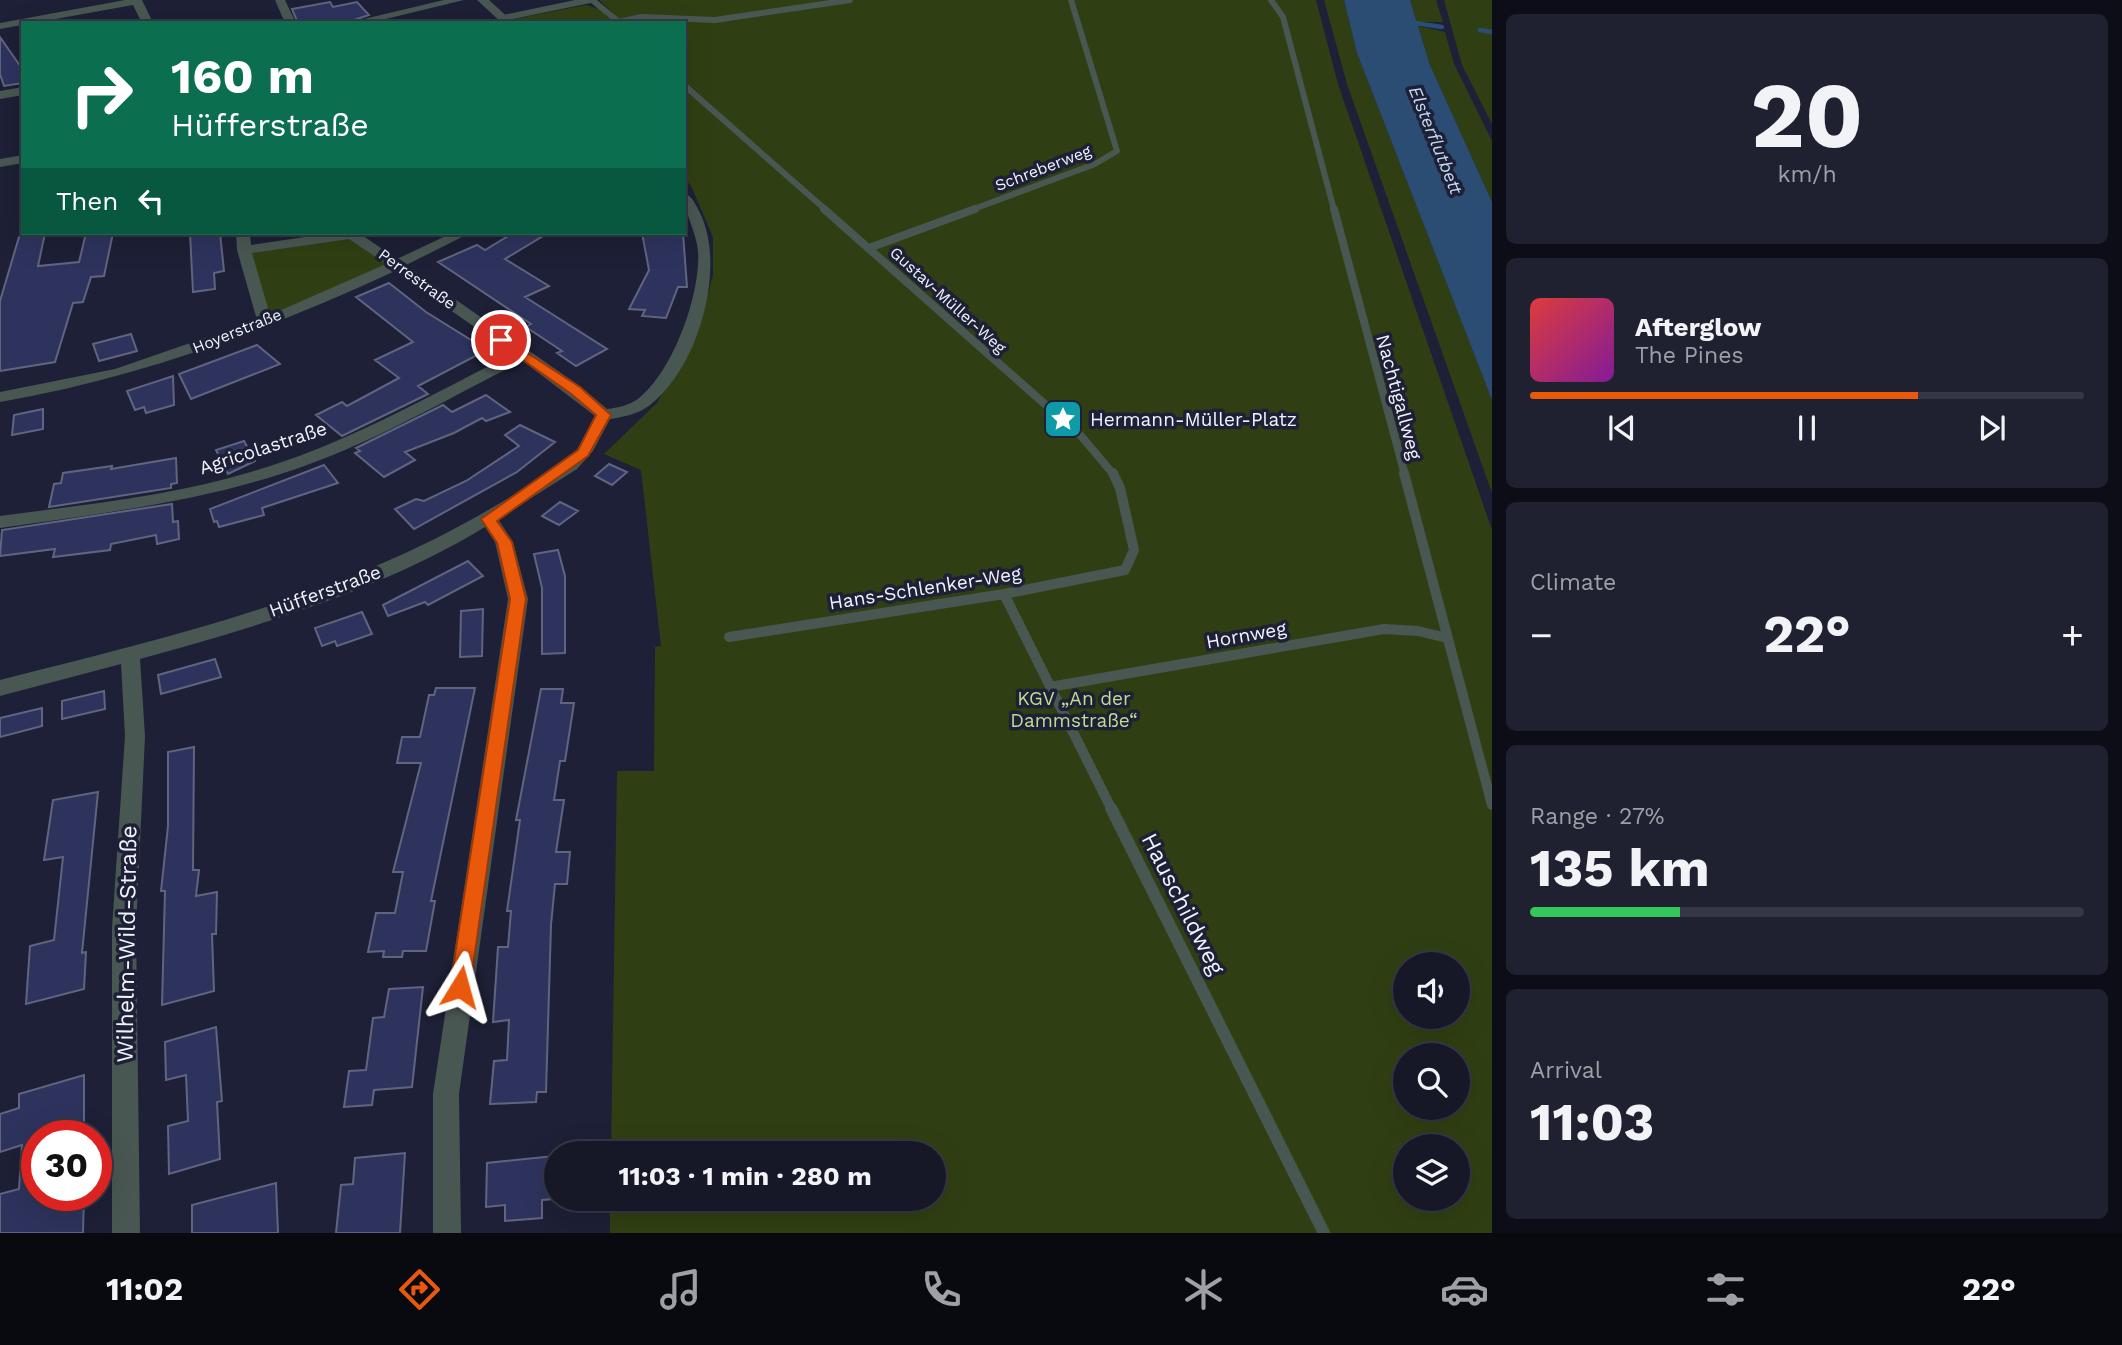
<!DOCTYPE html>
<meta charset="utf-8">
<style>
body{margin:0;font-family:"Work Sans",sans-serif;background:#1f2130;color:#f1f3f6;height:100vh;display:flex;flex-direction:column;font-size:26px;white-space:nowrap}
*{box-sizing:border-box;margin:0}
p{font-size:23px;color:#9ea0a8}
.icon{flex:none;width:38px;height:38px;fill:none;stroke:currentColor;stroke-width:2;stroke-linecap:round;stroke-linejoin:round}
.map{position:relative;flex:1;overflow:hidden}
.sheet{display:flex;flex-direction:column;gap:14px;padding:14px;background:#0c0d16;width:630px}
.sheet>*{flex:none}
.banner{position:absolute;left:21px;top:21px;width:665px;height:214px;border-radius:0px;box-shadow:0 7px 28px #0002,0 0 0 2px #353745;background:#0b6e4f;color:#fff;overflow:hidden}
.controls{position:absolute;left:1393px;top:952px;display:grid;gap:14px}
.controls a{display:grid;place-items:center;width:77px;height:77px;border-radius:50%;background:#161828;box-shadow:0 7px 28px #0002,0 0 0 2px #353745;font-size:35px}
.speed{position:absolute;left:21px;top:1120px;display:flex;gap:14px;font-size:35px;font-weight:700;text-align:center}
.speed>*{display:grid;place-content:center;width:91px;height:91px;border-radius:50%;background:#161828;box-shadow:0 7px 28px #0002,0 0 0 2px #353745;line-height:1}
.speed .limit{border:10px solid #d22;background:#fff;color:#111}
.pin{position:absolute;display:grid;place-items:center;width:60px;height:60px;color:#fff;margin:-30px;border:4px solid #fff;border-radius:50%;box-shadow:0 2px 7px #0007}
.me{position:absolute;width:77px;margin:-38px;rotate:8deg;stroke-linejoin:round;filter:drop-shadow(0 0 5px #0008)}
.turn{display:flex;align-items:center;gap:24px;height:147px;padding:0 35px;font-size:32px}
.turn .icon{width:91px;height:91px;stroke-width:2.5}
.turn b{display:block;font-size:49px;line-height:60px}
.then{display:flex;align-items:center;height:66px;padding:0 35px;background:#0003;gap:14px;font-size:26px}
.big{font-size:52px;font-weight:700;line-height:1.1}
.sheet .card{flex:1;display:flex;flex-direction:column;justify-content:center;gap:10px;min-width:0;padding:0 24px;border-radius:10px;background:#1f2130}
.sheet .dial{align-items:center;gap:0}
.dial b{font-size:91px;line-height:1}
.song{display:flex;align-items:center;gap:21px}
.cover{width:84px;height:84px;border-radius:10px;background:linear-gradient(135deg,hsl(0 70% 55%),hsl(290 70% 35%))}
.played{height:7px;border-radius:4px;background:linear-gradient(90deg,#ea580c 70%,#353745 70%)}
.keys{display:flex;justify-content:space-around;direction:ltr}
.heat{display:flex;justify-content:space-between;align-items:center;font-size:38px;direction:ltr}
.charge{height:10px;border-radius:5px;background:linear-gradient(90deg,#34c759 27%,#353745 0)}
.trip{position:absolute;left:544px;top:1141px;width:402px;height:70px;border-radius:35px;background:#161828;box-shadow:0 7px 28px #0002,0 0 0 2px #353745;font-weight:700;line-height:70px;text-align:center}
.tab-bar{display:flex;height:112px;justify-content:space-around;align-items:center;background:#090a10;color:#9ea0a8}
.tab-bar .icon{width:49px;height:49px}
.tab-bar .current{color:#ea580c}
.tab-bar b{font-size:32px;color:#f1f3f6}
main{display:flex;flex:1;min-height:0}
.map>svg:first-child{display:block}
.green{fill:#303f13;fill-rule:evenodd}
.water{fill:#2c4d73}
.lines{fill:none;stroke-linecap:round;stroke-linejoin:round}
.stream{stroke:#2c4d73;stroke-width:4.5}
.building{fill:#2e335e;stroke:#60647f;stroke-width:2}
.service-far3{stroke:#495752;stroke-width:6}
.service-far2{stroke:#495752;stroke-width:8}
.service-far1{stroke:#495752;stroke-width:10}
.service{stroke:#495752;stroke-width:12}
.minor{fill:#495752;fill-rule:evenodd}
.route{fill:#ea580c;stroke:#983908;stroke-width:2}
.labels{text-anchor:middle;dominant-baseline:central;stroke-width:7;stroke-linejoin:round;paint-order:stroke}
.far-street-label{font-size:16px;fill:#f1f3fc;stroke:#1d2036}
.far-water-label{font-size:18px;font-style:italic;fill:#c5daf4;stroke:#1d2036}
.street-label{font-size:19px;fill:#f1f3fc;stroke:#1d2036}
.poi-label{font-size:19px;fill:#f1f3fc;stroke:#1d2036;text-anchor:start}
.park-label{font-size:19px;fill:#c0dd91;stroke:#1d2036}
.near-street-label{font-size:23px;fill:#f1f3fc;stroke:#1d2036}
</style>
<main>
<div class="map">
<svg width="1492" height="1233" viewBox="0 0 1492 1233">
<rect width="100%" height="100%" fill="#1d2036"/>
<!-- green -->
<path class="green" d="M599 0H1316L1338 84 1492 530V1233H610V1199H934V1153H611L617 771H654L655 647 661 646 641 470 604 454 657 403 698 332 713 275V237L691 186 684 178V23H519L514 19 586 5 614 14ZM1405 964H1458V1017H1405ZM1405 1055H1458V1108H1405ZM1405 1146H1458V1199H1405Z
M1324 0H1344L1357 53 1492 400V493L1347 84Z
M1410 0H1436L1443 22H1417Z
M1444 0H1492V124L1462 65Z
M1418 26 1445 32 1454 64 1492 141V202L1430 65Z
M352 234 399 264 264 320 244 250Z"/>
<!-- water -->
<path class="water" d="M1344 0H1410L1430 65 1492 202V400L1357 53Z"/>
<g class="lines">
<!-- stream -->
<path class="stream" d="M1408 22 1442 27
M1480 30 1492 32"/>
</g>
<!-- building -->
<path class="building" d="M330 2 333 7 357 2 369 15 345 23H298L292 9Z
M0 37 23 70V83L4 86 0 74Z
M45 233 38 266 79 262 86 233H113L104 276 91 277 83 302 73 303 55 362 0 371V301L19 237 22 234Z
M190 233H220L224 271 214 273 215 289 193 292Z
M513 233H548L505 259 549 286 525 297 607 349 576 366 557 353 562 351 526 327 531 324 438 262 477 245 485 250Z
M642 233H683L687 287H678L666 318 642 316 645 310 629 309 649 270Z
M389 283 426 312 487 350 418 386 428 394 342 436 316 415 342 402 347 406 399 378 375 360 413 342 356 297Z
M131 334 137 351 99 361 93 344Z
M257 345 280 364 191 399 179 374Z
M173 376 174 405 146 413 144 407 135 410 127 391Z
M486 395 510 412 486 421 482 418 454 433 405 452 415 460 384 477 355 453 360 451 356 448 443 405 452 412Z
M43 409V429L12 435 14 415Z
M520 425 555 442 517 472 414 529 395 509 416 499 424 501 466 481 519 446 505 435Z
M244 441 255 461 228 474 216 450Z
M176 458 177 483 171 484V488L49 507 54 484 61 483 63 473 112 466 111 469Z
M609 464 627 472 612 485 595 476Z
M324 465 338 483 262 508 264 515 219 527 217 521 214 522 210 509Z
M560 502 578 511 559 525 542 516Z
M172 504 173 522 178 521 179 539 157 544 156 535 111 544 110 550 53 557 55 549 0 556 2 530Z
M558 550 565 576V653L542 654V588L534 554Z
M468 561 483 576 428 605 425 602 388 616 383 605Z
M483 609 482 656 460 657 461 611Z
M362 612 372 634 337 646 335 641 322 646 315 628Z
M215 659 221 677 161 694 158 675Z
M436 688H475L431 901H435L426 951H403L402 957H383L384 951 368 952 376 913H395L403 872H393L421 763H397L402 737H420L429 695H434Z
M541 689H563L561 703H574L565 761H560L554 800H564L556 852H570L567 884H555L551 925 546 1092H537L536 1102 490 1104 494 1061 507 1060 509 1020 493 1022 498 947H508L511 911H507L520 820H516Z
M104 691 105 709 62 719V701Z
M42 708V726L0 737V718Z
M194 747 193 870H199L196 896 217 892 216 934H212L214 991 162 1005 165 891H161L168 826V752Z
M98 792 82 953 86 952 84 989 26 1004 30 946 54 940 63 857 44 860 53 800Z
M423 987 412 1087 374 1090 372 1105 344 1107 349 1071 366 1070 373 1018 384 1017 389 989Z
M216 1027 222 1101 217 1102 220 1159 169 1174 168 1126 188 1121 186 1075 166 1080 165 1042Z
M84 1075V1125L51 1136H37V1195H84L83 1233H0V1194L19 1189 22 1145 0 1152V1114L19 1108V1094Z
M405 1153 400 1233H336L341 1185 353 1184 355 1158Z
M554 1156V1199L542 1200V1218L505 1221V1205L486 1207 487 1163Z
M276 1183 278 1233H192V1205Z"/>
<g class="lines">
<!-- service-far3 -->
<path class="service-far3" d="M592 0 619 22 641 17 715 20 850 0
M1271 0 1283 17 1334 210
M503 18 590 0
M684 85 826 210
M971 210 1095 164 1117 151 1071 0"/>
<!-- service-far2 -->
<path class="service-far2" d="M824 209 1082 437 1114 475
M1334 209 1405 475
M869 248 975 209"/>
<!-- service-far1 -->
<path class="service-far1" d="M1404 473 1492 805
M1004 594 1112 810
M729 637 1004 594 1125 570 1134 550 1120 488 1113 473
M1050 687 1384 629 1418 631 1447 638"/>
<!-- service -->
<path class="service" d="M1111 808 1324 1233"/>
<!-- minor -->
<path class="minor" d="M125 0H142L153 23H142L133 5 0 29V23Z
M275 0H285L296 23H285Z
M444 0H464L369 23H347Z
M477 0H489L514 23H502Z
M23 87V95L0 99V91Z
M23 155V163L0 167V159Z
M684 193C693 196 696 206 700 213 727 268 698 368 650 405 639 414 623 417 610 419L593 451 577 469 498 519 513 542 528 599 459 1094 461 1233H433V1094L508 599 495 542 485 527C380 591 258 626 140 659L145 736 136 928 140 1233H112V928L125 736 121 664 0 696V680C170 637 342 597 495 506 521 490 553 475 574 453 584 442 588 428 595 416L523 361C452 396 382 438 307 465 209 501 104 513 0 528V516C89 504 181 495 267 467 353 440 432 394 513 354L395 271C267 330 139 378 0 402V392L115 369 257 320 237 250 236 233H250L251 245 332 233H359L397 259 452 233H470L406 265 581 387 607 409C618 408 629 405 638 399 673 372 701 294 698 251 696 230 684 214 684 193ZM349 239 386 264 270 315 252 253Z"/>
</g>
<!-- route -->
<path class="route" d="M501 336 580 387 611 415 588 456 497 521 512 542 526 599 470 987 467 993 460 996 453 993 450 987 510 599 497 543 481 519 578 450 596 415 570 393 497 342V337Z"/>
<!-- icons -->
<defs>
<symbol id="sight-square" viewBox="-11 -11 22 22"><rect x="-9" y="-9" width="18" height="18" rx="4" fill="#0f9aa8" stroke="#1d2036"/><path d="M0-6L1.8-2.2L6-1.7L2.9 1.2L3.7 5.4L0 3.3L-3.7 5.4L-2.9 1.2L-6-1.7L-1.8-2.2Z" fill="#fff"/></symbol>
</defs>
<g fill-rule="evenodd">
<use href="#sight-square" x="1041" y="397" width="44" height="44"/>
</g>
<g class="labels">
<!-- far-street labels -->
<g class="far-street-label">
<text transform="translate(1043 168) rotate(-21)">Schreberweg</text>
<text transform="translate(417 279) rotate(36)">Perrestraße</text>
<text transform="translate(948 300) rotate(42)">Gustav-Müller-Weg</text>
<text transform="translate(237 331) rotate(-22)">Hoyerstraße</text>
</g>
<!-- far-water labels -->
<g class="far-water-label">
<text transform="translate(1436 140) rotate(68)">Elsterflutbett</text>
</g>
<!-- street labels -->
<g class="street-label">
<text transform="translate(1399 397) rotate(75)">Nachtigallweg</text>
<text transform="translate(263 448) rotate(-18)">Agricolastraße</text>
<text transform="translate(925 588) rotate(-9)">Hans-Schlenker-Weg</text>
<text transform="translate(325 591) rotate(-20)">Hüfferstraße</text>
<text transform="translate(1246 635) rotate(-10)">Hornweg</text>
</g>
<!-- poi labels -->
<g class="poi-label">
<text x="1090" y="419">Hermann-Müller-Platz</text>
</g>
<!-- park labels -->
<g class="park-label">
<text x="1074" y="698">KGV „An der<tspan x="1074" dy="22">Dammstraße“</tspan></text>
</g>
<!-- near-street labels -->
<g class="near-street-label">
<text transform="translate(1183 904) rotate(63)">Hauschildweg</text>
<text transform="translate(127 944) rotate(-89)">Wilhelm-Wild-Straße</text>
</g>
</g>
</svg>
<div class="controls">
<a><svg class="icon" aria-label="sound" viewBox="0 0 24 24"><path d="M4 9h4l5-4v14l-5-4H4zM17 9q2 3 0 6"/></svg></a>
<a><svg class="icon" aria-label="search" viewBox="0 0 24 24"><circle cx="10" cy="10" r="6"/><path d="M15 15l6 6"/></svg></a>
<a><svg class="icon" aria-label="layers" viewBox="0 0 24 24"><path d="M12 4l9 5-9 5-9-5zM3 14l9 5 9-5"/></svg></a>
</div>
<div class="speed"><div class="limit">30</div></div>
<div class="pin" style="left:501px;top:340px;background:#d93025"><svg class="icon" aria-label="arrive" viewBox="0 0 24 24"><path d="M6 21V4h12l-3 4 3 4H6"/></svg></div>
<svg class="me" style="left:460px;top:987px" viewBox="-20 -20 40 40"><path d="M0-17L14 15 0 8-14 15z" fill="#ea580c" stroke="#fff" stroke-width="4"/></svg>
<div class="trip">11:03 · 1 min · 280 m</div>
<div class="banner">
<div class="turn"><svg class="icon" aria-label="right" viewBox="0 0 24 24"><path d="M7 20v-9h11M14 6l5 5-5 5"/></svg><div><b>160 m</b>Hüfferstraße</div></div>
<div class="then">Then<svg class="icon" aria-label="left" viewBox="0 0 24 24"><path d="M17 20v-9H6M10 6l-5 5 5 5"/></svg></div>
</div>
</div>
<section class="sheet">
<div class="card dial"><b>20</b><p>km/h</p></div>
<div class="card">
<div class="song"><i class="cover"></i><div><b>Afterglow</b><p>The Pines</p></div></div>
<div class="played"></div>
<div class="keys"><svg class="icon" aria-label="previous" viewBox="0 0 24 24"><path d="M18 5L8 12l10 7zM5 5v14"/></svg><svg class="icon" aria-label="pause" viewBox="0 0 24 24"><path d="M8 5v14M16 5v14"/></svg><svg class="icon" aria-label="next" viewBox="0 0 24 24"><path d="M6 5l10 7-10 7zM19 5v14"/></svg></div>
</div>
<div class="card"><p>Climate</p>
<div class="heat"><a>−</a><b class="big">22°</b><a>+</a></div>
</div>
<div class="card"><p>Range · 27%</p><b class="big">135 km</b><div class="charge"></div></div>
<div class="card"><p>Arrival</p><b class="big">11:03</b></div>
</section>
</main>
<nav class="tab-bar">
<b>11:02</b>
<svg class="icon current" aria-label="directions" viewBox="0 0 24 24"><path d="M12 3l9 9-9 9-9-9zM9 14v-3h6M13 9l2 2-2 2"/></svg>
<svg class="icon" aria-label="music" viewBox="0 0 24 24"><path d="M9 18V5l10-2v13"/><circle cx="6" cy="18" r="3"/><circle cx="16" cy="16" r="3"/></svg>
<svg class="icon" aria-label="phone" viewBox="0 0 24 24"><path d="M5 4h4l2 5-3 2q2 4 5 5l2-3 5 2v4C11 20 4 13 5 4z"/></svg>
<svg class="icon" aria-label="climate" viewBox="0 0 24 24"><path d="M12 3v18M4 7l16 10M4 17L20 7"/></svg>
<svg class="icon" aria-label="car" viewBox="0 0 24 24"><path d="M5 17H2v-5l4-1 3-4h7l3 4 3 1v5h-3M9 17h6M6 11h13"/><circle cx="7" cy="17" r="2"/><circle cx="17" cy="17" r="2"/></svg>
<svg class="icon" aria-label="filters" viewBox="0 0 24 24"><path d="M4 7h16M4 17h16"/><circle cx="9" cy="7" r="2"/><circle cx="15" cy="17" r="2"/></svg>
<b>22°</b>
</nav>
